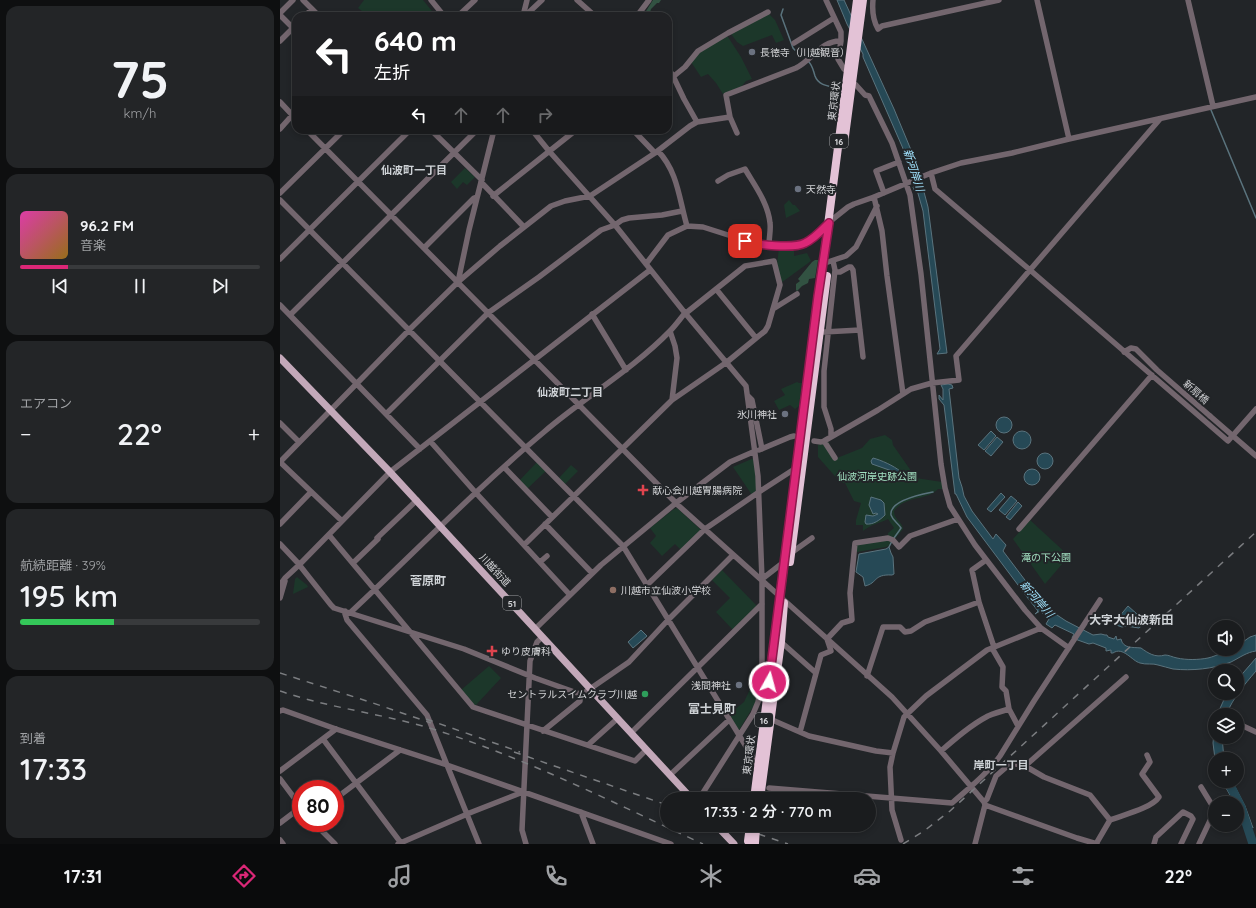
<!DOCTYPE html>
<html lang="ja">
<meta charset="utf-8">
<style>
body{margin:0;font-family:Quicksand,"Noto Sans JP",sans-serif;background:#232527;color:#f1f3f6;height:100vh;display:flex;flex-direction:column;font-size:15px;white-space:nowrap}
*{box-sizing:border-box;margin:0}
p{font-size:13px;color:#9fa1a4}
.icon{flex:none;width:22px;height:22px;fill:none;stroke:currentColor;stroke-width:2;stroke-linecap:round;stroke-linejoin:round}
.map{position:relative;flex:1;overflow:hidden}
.sheet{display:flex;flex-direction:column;gap:6px;padding:6px;background:#0e0f10;width:280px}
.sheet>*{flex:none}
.top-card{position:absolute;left:12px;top:12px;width:380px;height:122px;border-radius:12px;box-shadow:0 2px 6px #0003,0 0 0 1px #383a3c;background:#202124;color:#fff;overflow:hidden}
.tools{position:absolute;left:928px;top:620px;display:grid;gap:8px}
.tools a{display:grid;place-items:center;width:36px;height:36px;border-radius:50%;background:#1a1c1e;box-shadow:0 2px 6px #0003,0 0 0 1px #383a3c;font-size:20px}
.speed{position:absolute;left:12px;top:780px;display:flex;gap:8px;font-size:20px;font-weight:700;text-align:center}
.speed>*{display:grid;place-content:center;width:52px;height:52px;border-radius:50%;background:#1a1c1e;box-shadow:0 2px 6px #0003,0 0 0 1px #383a3c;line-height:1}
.speed .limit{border:6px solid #d22;background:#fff;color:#111}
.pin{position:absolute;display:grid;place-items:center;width:34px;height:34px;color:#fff;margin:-17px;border-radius:8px;box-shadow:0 2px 6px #0006}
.me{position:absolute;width:44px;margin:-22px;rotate:7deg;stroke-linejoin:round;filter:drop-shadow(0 0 3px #0008)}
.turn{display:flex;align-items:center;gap:14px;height:84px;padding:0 16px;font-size:18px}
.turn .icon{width:52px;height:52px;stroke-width:2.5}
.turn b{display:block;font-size:28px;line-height:34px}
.lanes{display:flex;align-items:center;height:38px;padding:0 16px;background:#0003;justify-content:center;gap:20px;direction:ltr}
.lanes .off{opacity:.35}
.big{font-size:30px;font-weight:600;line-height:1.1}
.sheet .widget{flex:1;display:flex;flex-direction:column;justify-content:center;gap:6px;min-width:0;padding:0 14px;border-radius:12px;background:#232527}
.sheet .dial{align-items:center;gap:0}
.dial b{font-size:52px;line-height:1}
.song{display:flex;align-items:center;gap:12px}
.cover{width:48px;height:48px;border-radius:6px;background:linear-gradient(135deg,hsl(320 70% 55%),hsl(40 70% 35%))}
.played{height:4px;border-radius:2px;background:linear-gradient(90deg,#db2777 20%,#383a3c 20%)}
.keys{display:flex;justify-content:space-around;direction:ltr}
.heat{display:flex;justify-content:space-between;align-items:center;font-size:22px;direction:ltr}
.charge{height:6px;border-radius:3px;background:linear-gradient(90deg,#34c759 39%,#383a3c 0)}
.trip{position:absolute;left:380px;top:792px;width:216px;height:40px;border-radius:20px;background:#1a1c1e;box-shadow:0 2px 6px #0003,0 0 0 1px #383a3c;font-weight:600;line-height:40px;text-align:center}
.tabs{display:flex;height:64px;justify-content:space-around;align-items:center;background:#0a0b0c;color:#9fa1a4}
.tabs .icon{width:28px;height:28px}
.tabs .active{color:#db2777}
.tabs b{font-size:18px;color:#f1f3f6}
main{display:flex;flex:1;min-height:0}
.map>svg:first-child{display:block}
.green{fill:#1c372a}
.forest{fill:#325242}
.water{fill:#264956;stroke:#5a737d}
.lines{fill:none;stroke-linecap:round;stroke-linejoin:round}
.stream{stroke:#5a737d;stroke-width:1.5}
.river{stroke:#264956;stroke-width:9}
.minor{stroke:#73666e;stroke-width:5.5}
.major{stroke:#c3a8b9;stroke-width:7}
.highway{stroke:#e3c2d6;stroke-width:8}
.rail{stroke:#7b7d80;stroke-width:1.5;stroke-dasharray:7 7;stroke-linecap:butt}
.minor-bridge{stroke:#73666e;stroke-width:5.5}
.highway-bridge{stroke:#e3c2d6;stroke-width:8}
.route-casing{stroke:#8e194d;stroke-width:10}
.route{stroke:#db2777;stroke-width:7}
.worship-dot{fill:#6b7280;stroke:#222528;stroke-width:1.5}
.health-dot{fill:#e0444e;stroke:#222528;stroke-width:1.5}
.education-dot{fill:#8d6e63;stroke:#222528;stroke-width:1.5}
.leisure-dot{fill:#2e9e5b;stroke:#222528;stroke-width:1.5}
.labels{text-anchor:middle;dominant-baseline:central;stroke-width:4;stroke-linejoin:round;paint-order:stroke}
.shield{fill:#222528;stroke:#9ea0a2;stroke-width:1}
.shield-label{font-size:9px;font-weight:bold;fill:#d3d4d7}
.poi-label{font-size:10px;fill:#d3d4d7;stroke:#222528;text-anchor:start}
.street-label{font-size:10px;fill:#d3d4d7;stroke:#222528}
.park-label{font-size:10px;fill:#a2e0c1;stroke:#222528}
.neighbourhood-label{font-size:11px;font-weight:bold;fill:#cfd3d7;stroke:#222528}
.water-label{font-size:11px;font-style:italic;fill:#a1e3fe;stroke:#222528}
.quarter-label{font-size:12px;font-weight:bold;fill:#cfd3d7;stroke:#222528}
</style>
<main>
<section class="sheet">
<div class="widget dial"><b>75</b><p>km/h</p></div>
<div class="widget">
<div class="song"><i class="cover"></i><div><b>96.2 FM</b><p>音楽</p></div></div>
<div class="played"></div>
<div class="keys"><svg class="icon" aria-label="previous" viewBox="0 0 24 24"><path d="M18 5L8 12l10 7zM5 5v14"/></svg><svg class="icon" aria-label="pause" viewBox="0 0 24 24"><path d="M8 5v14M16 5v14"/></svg><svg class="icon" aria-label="next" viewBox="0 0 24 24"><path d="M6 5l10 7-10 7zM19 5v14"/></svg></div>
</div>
<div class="widget"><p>エアコン</p>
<div class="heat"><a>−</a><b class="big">22°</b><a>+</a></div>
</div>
<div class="widget"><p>航続距離 · 39%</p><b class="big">195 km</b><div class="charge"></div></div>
<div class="widget"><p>到着</p><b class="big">17:33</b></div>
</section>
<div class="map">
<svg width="976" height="844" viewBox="0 0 976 844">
<rect width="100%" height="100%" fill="#222528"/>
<!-- green -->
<path class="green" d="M84 0H143L156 16H88L78 8Z
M489 14 495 20 504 40 496 43 492 35 463 46 457 42 451 34Z
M446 37H448L461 57 472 79 466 81 461 87 443 94 436 83 428 74 421 77 411 62 420 52Z
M185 168 195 177 187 185 183 182 177 189 171 182Z
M509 200 513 205H515L520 211 506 218 504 205Z
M499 247 514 248V256L527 253 531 261 501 283 497 265Z
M517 382 519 383H522L519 406 515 409 510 405 499 410 494 401 505 395 501 389Z
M605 435 612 440 613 445 636 478 662 482 663 489H658C647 501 626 495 614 511 614 520 622 521 623 529L614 540 608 537V533L614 528 608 519C600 523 590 525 583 531V525H576V520L581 503 574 501 565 483H561L538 457V445L548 441 557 458 582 448 590 439Z
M474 458 477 492 472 495 453 467Z
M257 462 266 471 247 489 239 481Z
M291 465 298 471 285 484 279 478Z
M397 508 421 530 401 550 395 544 382 556 370 543 376 536 370 528 394 509Z
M750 520 789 556 765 584 733 539Z
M606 540 611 541 610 545 606 547 577 552V545Z
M442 570 477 606 453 630 436 612 450 598 432 580Z
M17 577 27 585 28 587 13 594 15 579Z
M209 666 221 678 195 706 181 690Z
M475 679H479L476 702 459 730 457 729 448 715 464 702Z"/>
<!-- forest -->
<path class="forest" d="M373 0H381L379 3H377L371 9 369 16H363Z
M535 260H538L535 278 529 279 528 283 522 286 517 291 516 290V284L520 281 518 279 532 262Z"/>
<!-- water -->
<path class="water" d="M557 0H564L614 109 636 162 648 207 667 353 657 354 660 349 643 211 637 190H634L633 187 636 186V183L628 160 583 57V54L567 24Z
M668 384 672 385 673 388 669 389 679 478 682 487 684 496 692 511 713 539 716 534 726 545 723 551 757 596 774 613 786 621 813 635 821 634 825 635H827L828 637 834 639 836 636 837 640 841 639C843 649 853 647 861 648 868 653 875 658 885 655 889 655 892 657 897 658 906 660 918 660 928 658 937 656 948 649 957 649V646L970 637 976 635V651C967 652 959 658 951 662 933 669 912 671 893 669 888 668 883 666 878 665 873 663 866 665 860 663 852 661 843 646 833 653H831V650L826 651V648L813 643 809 644 792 638 794 634 775 625 772 628 766 624 769 619 760 611 755 614 758 611 747 597 687 517 676 494H675L664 405 659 399V395L663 400V389L661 385Z
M716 425a8 8 0 1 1 16 0a8 8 0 1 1-16 0Z
M711 431 716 436 704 450 698 445Z
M733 440a9 9 0 1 1 18 0a9 9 0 1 1-18 0Z
M717 437 723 442 711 456 705 451Z
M757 461a8 8 0 1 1 16 0a8 8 0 1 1-16 0Z
M593 458C601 460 614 466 620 471L617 474 612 471 592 464 591 461Z
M744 477a8 8 0 1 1 16 0a8 8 0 1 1-16 0Z
M721 493 725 497 711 512 707 509Z
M731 496 737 501 725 515 719 510Z
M591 497 601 500 604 503 605 515C600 520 593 525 586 524L585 522 586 515 593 516 598 514 596 513 593 514 589 505Z
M738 502 742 506 730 520 726 517Z
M609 547 611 553 613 557 614 574 612 575C593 574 598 583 585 586L583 577 576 572 579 554 606 549Z
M848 606 866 622 859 628 846 626 842 627 833 624Z
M361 630 367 636 353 648 348 642Z
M976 658V671C964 685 953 698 946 715H937L947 693H957V680Z
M935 723V737H942L944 759H935L933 743Z
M942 781H952L965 806 973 828C965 817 963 802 955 793H952L950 789V795Z"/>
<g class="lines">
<!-- stream -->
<path class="stream" d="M503 9 501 15 513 48C516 52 522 55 526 58
M528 61C533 66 533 70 535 76 539 87 551 86 561 89
M931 110 976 218
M614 538 619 531 621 528C618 523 613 521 611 515 609 500 643 494 653 492
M609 547 612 541"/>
<!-- river -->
<path class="river" d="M948 781 961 807 973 844"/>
<!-- minor -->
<path class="minor" d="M23 0 39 16
M151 0 164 16
M297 0 315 16
M546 0 561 32V41L558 59 564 69
M593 0C592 10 593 20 598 29L602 26 719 0
M757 0 789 139
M908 0 933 106
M0 13 13 0
M0 15 13 28
M25 16 32 9
M178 16 195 0
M243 16 247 0
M245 16 262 0
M357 16 369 0
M0 41 16 25
M514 43 554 18
M388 81 405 67 418 51 448 33 488 12
M576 85 585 95 589 96 612 143 630 195 641 274 661 464 665 488 670 506 695 545 745 610 761 628 789 648
M0 102 16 119
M417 122 450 117
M0 129 16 111
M27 130 399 506 612 697 661 751 704 802
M151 130 202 180
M252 130 269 151 335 225 405 313 466 386 478 476 482 579V680L478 702 473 714 419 799
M353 130 375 153
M457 133 450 117 446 95 516 68C532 60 542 40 561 41
M378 151C398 172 399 199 407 226
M651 173 655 189 750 270 948 441 976 409
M438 181 448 175 465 169C475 186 488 203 490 223 491 230 489 237 489 245
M201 182 244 227
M0 193 64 130
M604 193 596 171 619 162
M213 196 296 130
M594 197 602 231 607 276 623 394
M0 200 343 546 478 766
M144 248 194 198 197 197
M0 259 130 130
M548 262 566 256 576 247 597 206
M366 264 388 235 407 226 423 227 470 242 516 247 525 243 541 231 553 219 568 207 574 204 594 197 651 173 681 163 732 153 789 139 976 97
M555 272H560L569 267H571L573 270 583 357
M178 282 189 230 214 130
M436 289 476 338
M0 305 140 449
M493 309 517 294
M312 314 346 370
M10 315 197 130
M390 331 395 346 397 358 392 400
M544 332 580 330
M844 352 851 348 856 349 877 370 930 416
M468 396 472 400 482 449
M106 414 208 313 259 277 321 230 335 225 342 220 349 218 382 215 402 211
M0 423 19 442
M551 436V429L544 407V371L555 270 553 261
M150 441 196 493 290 595
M534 441 541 442 544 441 598 410 631 389 652 383 679 380 676 356 880 119
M544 441 555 458
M479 450 510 437 514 436
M224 467 272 517
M62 521 0 462 132 327 178 282 220 246 271 206 285 201 310 196 375 153 410 126 417 122 404 99 393 76 388 68
M0 524 31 492
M265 524 312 573
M739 529 872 375
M49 535 193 707 355 761 366 750
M0 544 17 562 51 605 54 608 184 649 255 678 300 694 304 693 349 662 388 620 453 555
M244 545 392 400 447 362 485 331 488 326 500 285 494 261 465 266 406 313
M511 553 532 538
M706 560 692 570 699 602 714 647
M260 562 267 556
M73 563 98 539 97 538 137 500
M482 579 500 565 504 564
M0 585 5 578 19 565 110 472 370 270
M367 585 425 529 479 492 516 468
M0 598 5 581
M65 611V614L67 620 147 715 167 765
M71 612C135 552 197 488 264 432 305 397 352 370 390 331 395 326 400 319 405 313
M255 629 321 565 396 503 450 462 473 452
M501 642 536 673
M712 648 723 667 722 687 726 691 729 709 738 726
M587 676 603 627H620L625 632 631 631 645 622 699 602
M0 711 3 710 56 729 167 765
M490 719 529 736 596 751 613 753
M963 726 976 732
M263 731 300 701V694
M520 732 541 655 551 651 547 639 562 623 572 620 570 593 575 543 608 538 613 540 619 547 630 536 678 519
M351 733 482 604
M43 739 121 843
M308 745 337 719
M661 751C676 738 691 725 708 716 715 713 722 711 729 709
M745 766 846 677
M464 768 471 756
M0 771 56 729
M390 775 449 720
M0 779 21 807
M489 788 672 803C689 788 707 774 720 756L754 701 820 600
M55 799 120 750
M705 805 797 838 817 844
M301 812 313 844
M0 823 21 807
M34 823 55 844
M0 840 3 844
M621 840 612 810 610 767 613 753 624 717 646 696 707 650 761 628
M118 844 192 812 243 792
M199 844 167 765 391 844
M246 844 242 830 250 661 257 642 262 637
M695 844 705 805 704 802 707 799 716 776 731 763 745 766 764 777 810 795 830 820
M816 844 830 820C843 815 872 808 879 797L862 774 870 762 867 755
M874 844 876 837 903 812 911 816 913 819 901 844
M919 844 935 810 921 787"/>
<!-- major -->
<path class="major" d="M0 358 110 472 412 799
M436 825 454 844"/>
<!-- highway -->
<path class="highway" d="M565 136 583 0
M510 562 547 276
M474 799 577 0
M480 799 501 642 504 603"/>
<!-- rail -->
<path class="rail" d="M0 673 93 703 151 723
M0 691C52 709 107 714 159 731 250 760 336 804 423 844
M146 719 240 752
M234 752 387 805
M452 825 508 844
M623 844 644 831 670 811 976 532"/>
<!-- minor-bridge -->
<path class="minor-bridge" d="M930 416 976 456"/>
<!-- highway-bridge -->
<path class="highway-bridge" d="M468 841 470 826
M475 843 476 828"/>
</g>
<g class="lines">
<defs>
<path id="route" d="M465 241C477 245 514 249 525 243 534 239 542 230 549 223L538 296 489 682"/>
</defs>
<!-- route casing -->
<use href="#route" class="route-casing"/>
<!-- route -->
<use href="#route" class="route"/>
</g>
<!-- markers -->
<g class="worship-dot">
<circle cx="472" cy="52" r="4"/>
<circle cx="518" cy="189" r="4"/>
<circle cx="505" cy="414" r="4"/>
<circle cx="459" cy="685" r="4"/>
</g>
<g class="health-dot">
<path d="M361 484h4v4h4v4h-4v4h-4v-4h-4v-4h4z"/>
<path d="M210 645h4v4h4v4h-4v4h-4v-4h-4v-4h4z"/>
</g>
<circle class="education-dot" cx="333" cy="590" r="4"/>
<circle class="leisure-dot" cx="365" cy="694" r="4"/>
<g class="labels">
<!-- shield labels -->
<g class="shield">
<rect x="550" y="134" width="18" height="14" rx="3"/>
<rect x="223" y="596" width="18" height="14" rx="3"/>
<rect x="475" y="713" width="18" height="14" rx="3"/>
</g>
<g class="shield-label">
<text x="559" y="141">16</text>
<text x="232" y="603">51</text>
<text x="484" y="720">16</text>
</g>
<!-- poi labels -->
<g class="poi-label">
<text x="480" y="52">長徳寺（川越観音）</text>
<text x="526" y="189">天然寺</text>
<text x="497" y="414" text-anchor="end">氷川神社</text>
<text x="372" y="490">献心会川越胃腸病院</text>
<text x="341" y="590">川越市立仙波小学校</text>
<text x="221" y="651">ゆり皮膚科</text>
<text x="451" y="685" text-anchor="end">浅間神社</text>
<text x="357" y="694" text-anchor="end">セントラルスイムクラブ川越</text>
</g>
<!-- street labels -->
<g class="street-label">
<text transform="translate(554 101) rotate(-83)">東京環状</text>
<text transform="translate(916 392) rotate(41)">新扇橋</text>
<text transform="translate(215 570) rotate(47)">川越街道</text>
<text transform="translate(469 755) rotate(-83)">東京環状</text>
</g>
<!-- park labels -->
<g class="park-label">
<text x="597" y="476">仙波河岸史跡公園</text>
<text x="766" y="557">滝の下公園</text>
</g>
<!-- neighbourhood labels -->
<g class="neighbourhood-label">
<text x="134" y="170">仙波町一丁目</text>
<text x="290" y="392">仙波町二丁目</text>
<text x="721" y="765">岸町一丁目</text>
</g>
<!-- water labels -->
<g class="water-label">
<text transform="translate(634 170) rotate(72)">新河岸川</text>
<text transform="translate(757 599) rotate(49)">新河岸川</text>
</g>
<!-- quarter labels -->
<g class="quarter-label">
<text x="148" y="580">菅原町</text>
<text x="851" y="619">大字大仙波新田</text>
<text x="432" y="708">富士見町</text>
</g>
</g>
</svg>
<div class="tools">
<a><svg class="icon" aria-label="sound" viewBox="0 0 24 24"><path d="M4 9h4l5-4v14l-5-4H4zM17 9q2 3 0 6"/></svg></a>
<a><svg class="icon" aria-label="search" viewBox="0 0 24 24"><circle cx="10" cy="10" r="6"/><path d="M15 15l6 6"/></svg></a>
<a><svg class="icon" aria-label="layers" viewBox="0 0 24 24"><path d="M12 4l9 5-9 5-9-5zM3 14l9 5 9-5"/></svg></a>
<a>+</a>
<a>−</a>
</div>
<div class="speed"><div class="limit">80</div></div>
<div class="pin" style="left:465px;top:241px;background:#d93025"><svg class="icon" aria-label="arrive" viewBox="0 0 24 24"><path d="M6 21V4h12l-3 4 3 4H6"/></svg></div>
<svg class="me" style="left:489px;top:682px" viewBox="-20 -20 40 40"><circle r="17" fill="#db2777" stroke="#fff" stroke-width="3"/><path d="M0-11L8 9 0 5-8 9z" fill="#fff"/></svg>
<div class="trip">17:33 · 2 分 · 770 m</div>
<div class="top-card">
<div class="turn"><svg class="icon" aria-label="left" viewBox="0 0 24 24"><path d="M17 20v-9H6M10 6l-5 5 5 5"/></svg><div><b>640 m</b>左折</div></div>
<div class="lanes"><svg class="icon" aria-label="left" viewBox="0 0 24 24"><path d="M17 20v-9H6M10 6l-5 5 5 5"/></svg><svg class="icon off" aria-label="ahead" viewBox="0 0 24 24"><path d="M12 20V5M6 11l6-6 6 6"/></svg><svg class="icon off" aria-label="ahead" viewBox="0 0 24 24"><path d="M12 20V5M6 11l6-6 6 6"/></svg><svg class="icon off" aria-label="right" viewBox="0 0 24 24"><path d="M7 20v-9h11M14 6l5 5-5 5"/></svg></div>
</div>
</div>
</main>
<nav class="tabs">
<b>17:31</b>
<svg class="icon active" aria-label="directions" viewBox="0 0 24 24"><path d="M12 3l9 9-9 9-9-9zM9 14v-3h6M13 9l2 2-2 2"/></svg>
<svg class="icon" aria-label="music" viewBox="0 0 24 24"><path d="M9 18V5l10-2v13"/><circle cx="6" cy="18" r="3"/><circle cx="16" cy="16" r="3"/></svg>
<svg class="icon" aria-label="phone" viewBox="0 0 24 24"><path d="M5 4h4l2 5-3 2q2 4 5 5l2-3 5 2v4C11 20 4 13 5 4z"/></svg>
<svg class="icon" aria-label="climate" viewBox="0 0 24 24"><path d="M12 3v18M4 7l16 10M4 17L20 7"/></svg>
<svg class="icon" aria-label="car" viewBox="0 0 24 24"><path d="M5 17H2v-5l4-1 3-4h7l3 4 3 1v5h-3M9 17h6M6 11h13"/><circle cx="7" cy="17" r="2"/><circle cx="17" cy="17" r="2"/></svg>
<svg class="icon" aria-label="filters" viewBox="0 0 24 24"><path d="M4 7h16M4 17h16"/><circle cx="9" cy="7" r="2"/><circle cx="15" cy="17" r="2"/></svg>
<b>22°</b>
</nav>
